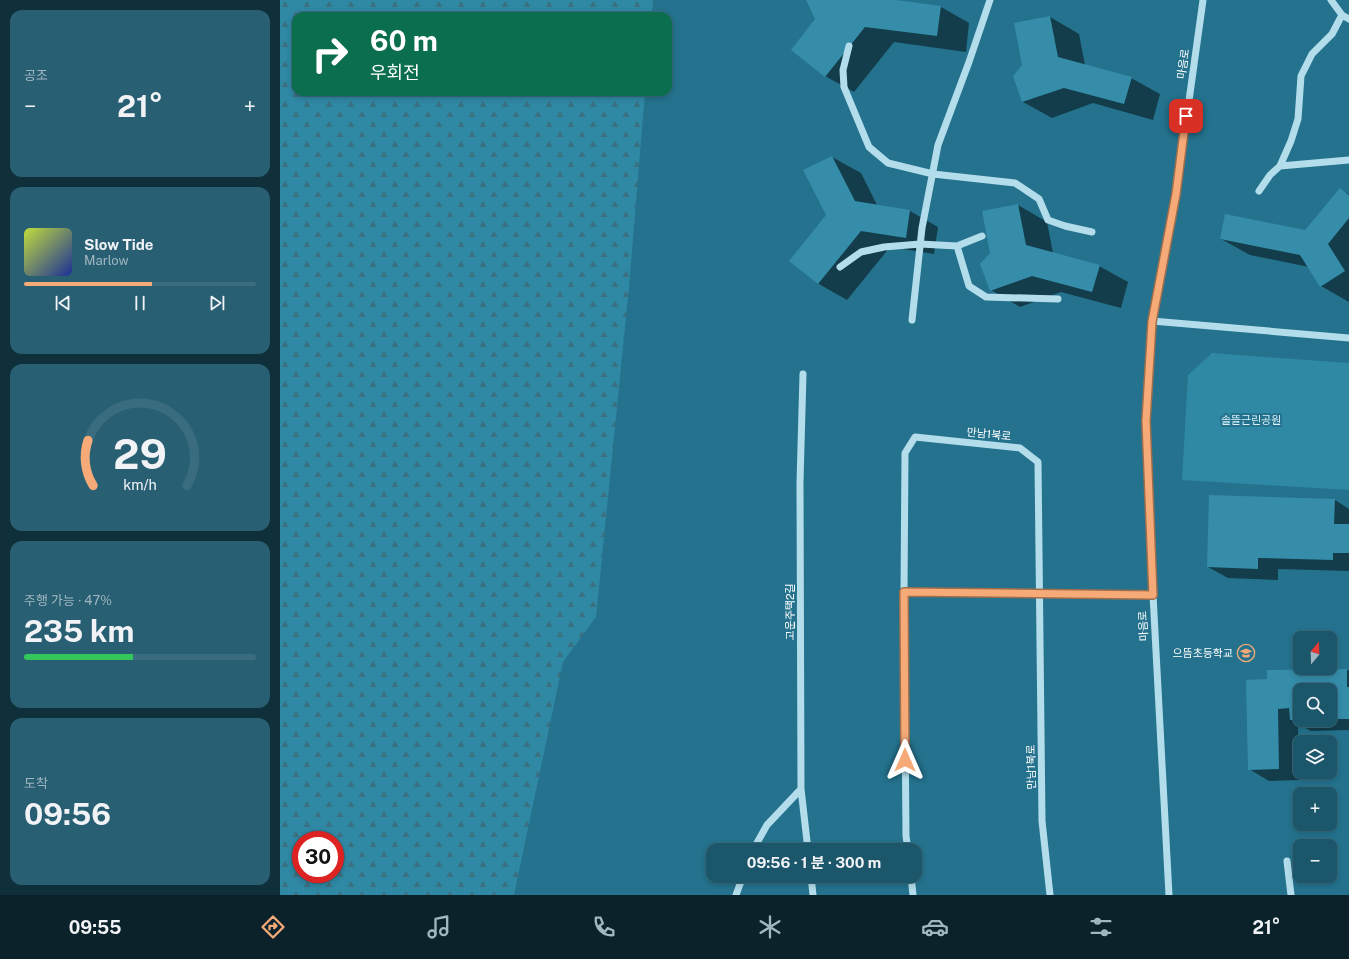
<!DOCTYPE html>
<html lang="ko">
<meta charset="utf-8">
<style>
body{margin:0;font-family:"Public Sans","Noto Sans KR",sans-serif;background:#285f72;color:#f1f3f6;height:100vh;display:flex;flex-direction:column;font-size:15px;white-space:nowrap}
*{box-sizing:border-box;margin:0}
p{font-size:13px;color:#a0b7c1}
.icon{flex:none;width:22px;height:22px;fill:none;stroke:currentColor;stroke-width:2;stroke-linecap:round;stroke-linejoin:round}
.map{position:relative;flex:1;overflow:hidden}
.drawer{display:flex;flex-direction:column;gap:10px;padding:10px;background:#0f2f3a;width:280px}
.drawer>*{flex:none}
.top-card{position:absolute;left:12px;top:12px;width:380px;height:84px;border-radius:12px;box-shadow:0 2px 6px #0003,0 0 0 1px #396c7e;background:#0b6e4f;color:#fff;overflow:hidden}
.needle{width:26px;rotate:19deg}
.controls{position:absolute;left:1013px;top:631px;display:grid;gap:8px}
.controls a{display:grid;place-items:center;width:44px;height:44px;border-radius:8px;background:#1b566a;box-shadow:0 2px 6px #0003,0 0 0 1px #396c7e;font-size:20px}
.speed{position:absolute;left:12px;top:831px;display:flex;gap:8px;font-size:20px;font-weight:700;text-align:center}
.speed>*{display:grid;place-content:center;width:52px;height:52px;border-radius:50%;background:#1b566a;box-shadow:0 2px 6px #0003,0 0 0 1px #396c7e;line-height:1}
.speed .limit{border:6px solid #d22;background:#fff;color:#111}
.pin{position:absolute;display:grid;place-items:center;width:34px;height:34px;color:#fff;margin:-17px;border-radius:8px;box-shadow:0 2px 6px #0006}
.me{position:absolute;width:44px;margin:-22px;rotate:0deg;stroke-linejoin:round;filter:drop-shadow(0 0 3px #0008)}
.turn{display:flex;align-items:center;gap:14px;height:84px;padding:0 12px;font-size:18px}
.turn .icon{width:52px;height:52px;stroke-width:2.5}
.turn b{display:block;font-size:28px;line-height:34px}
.big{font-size:30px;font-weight:700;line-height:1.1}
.drawer .widget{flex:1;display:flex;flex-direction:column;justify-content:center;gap:6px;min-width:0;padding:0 14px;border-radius:12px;background:#285f72}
.drawer .dial{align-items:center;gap:0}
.dial svg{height:104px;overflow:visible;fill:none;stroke:#396c7e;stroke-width:7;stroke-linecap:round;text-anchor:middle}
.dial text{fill:#f1f3f6;stroke:none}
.song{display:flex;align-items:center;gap:12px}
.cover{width:48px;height:48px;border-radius:6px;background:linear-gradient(135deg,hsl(70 70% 55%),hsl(230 70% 35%))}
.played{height:4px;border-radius:2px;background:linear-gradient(90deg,#f5aa77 55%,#396c7e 55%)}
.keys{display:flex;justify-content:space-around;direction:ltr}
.heat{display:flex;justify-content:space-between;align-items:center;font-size:22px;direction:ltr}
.charge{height:6px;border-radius:3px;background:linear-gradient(90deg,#34c759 47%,#396c7e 0)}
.trip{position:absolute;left:426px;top:843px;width:216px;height:40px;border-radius:12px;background:#1b566a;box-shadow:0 2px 6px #0003,0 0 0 1px #396c7e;font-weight:700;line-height:40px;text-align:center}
.tabs{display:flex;height:64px;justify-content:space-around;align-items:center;background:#0b222a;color:#a0b7c1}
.tabs .icon{width:28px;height:28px}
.tabs .current{color:#f5aa77}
.tabs b{font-size:18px;color:#f1f3f6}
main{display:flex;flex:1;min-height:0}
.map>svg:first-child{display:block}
.forest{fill:url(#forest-firs);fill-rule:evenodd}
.park{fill:#2f88a4}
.shadow{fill:#0007;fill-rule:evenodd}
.building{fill:#358da9}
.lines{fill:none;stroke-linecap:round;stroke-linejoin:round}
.minor{stroke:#b3ddeb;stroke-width:7}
.route-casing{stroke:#9f6e4d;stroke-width:10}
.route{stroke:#f5aa77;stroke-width:7}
.labels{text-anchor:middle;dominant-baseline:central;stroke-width:4;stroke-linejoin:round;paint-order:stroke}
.street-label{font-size:11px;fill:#fff;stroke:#24728d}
.park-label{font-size:11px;fill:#d8f0f8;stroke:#24728d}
.poi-label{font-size:11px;fill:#fff;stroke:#24728d;text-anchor:end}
</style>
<main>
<section class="drawer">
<div class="widget"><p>공조</p>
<div class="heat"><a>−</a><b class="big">21°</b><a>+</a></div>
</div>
<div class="widget">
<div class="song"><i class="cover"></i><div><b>Slow Tide</b><p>Marlow</p></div></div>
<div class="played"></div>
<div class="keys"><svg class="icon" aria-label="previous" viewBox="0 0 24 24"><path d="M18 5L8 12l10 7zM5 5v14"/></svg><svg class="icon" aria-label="pause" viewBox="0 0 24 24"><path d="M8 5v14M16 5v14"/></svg><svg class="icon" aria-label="next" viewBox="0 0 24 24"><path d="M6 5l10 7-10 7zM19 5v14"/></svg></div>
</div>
<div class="widget dial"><svg viewBox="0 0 100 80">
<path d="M14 69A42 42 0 1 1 86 69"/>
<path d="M14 69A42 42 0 0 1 10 34" stroke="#f5aa77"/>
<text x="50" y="56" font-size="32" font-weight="700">29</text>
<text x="50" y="72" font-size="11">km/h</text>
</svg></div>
<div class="widget"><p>주행 가능 · 47%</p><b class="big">235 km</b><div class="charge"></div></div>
<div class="widget"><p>도착</p><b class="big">09:56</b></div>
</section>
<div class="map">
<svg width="1069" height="895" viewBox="0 0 1069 895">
<defs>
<pattern id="forest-firs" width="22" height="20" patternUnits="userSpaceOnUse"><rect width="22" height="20" fill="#2f88a4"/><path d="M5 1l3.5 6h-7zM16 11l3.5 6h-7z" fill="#3b7081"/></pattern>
</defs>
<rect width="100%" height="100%" fill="#24728d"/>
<!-- forest -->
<path class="forest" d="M0 0H373L372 16H16V92H365L349 287 316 617 283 662 234 895H0ZM21 840H55V874H21Z"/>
<!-- park -->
<path class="park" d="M932 353 1069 363V490L902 480 908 375Z"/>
<!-- shadow -->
<path class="shadow" d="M527 0H609L661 7 689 23 686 52 614 42 574 92 545 76 537 19Z
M770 17 799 34 805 65 851 78 880 94 873 120 813 103 772 118 743 102 734 76 743 65 736 23Z
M552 157 581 173 597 205 630 211 658 227 654 254 610 247 567 300 539 284 511 260 547 215Z
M1060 189 1069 194V302L1041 286 1029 267 970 255 941 239 1025 231Z
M738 205 767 222 773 253 819 266 848 282 841 308 781 292 740 307 711 290V253Z
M1055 500 1069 509V571L998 569V580L948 578 928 567Z
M1067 670 1069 671V730L1031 731 1018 724 1019 780 989 781 969 769 988 680ZM1020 690H1050V720H1020Z"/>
<!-- building -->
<path class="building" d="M526 0H616L661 6 657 36 585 27 545 77 511 50 535 19Z
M770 16 778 57 852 77 844 104 784 88 742 102 733 76 742 65 734 23Z
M552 156 575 201 630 210 626 238 581 231 538 284 509 261 546 215 523 170Z
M1060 188 1069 195V218L1048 244 1065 271 1040 287 1020 255 940 239 945 214 1025 230Z
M738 204 746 245 820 265 812 292 752 276 710 291 700 264 710 253 702 211Z
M929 495 1055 499 1054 524H1069V553H1053V560L978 558V569L927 567Z
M1067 669V687H1069V719H1050V690H1020V720H1010L1009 708 998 709 999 769 968 770 966 680 987 679V670Z"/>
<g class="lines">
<!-- minor -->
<path class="minor" d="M1051 0 1062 15 1069 19
M569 46 563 70 564 87 589 147 608 163 653 174 735 183 759 199 768 220 785 226 812 232
M1000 166 1011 141 1018 119 1021 76 1032 54 1052 34 1062 15
M979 191 990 175 1000 166 1069 160
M677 246 689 286 706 297 778 299
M560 267 581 252 604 247 640 244 677 246 702 236
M632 320 642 228 658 145 689 62 710 0
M872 321 1069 338
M523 374 520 482 521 789 528 850
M624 592 873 595
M473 850 487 825 521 789
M628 850 626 836 624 592 625 453 635 437 740 448 758 462 762 821 770 895
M1007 861 1011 895
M531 876 533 895
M631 876 633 895
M456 895 463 876
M889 895 873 595 866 421 872 321 896 194 923 0"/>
</g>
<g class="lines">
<defs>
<path id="route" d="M625 760 624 592 873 595 866 421 872 322 896 194 906 116"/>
</defs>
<!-- route casing -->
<use href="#route" class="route-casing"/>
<!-- route -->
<use href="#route" class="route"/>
</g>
<!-- icons -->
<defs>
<symbol id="school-ring" viewBox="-11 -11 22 22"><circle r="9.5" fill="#24728d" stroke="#f5aa77" stroke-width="1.5"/><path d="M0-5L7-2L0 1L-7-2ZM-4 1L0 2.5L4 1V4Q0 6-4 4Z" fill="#f5aa77"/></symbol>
</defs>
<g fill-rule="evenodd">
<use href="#school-ring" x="956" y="643" width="20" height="20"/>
</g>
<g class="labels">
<!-- street labels -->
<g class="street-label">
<text transform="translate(903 64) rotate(-82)">마음로</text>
<text transform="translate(709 434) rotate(6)">만남1북로</text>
<text transform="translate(510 612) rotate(-90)">고운주택2길</text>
<text transform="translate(863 626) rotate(-93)">마음로</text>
<text transform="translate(751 767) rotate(-91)">만남1북로</text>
</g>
<!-- park labels -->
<g class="park-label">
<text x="971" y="420">솔뜰근린공원</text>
</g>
<!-- poi labels -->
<g class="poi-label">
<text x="953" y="653">으뜸초등학교</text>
</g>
</g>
</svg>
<div class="controls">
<a><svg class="needle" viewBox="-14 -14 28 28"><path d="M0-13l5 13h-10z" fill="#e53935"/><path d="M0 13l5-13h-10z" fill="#a0b7c1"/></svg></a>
<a><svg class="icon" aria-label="search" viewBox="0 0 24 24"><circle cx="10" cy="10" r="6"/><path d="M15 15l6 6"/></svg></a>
<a><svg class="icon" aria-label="layers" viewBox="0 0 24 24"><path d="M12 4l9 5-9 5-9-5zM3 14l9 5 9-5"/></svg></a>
<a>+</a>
<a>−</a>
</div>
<div class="speed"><div class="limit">30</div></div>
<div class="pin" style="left:906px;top:116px;background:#d93025"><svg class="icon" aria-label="arrive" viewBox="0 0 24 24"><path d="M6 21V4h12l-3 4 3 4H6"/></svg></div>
<svg class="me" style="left:625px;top:760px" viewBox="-20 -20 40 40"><path d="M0-17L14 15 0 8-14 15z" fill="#f5aa77" stroke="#fff" stroke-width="4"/></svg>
<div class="trip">09:56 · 1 분 · 300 m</div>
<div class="top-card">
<div class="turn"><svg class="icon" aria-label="right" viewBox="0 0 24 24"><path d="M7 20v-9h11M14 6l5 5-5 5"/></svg><div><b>60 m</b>우회전</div></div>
</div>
</div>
</main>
<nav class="tabs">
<b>09:55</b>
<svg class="icon current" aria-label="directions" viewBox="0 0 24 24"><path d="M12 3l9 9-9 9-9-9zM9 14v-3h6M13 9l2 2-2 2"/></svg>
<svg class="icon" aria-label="music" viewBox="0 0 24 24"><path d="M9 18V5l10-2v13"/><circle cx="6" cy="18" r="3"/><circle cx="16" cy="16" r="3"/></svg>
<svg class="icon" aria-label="phone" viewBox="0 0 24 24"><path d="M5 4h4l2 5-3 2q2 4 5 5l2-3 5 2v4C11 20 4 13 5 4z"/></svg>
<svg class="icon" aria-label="climate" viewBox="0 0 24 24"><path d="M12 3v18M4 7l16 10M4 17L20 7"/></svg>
<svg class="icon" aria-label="car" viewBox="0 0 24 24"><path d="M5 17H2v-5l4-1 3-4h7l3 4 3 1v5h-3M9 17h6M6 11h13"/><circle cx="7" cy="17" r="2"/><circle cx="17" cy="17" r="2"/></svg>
<svg class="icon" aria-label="filters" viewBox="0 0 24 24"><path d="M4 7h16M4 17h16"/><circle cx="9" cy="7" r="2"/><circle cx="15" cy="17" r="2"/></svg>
<b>21°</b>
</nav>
